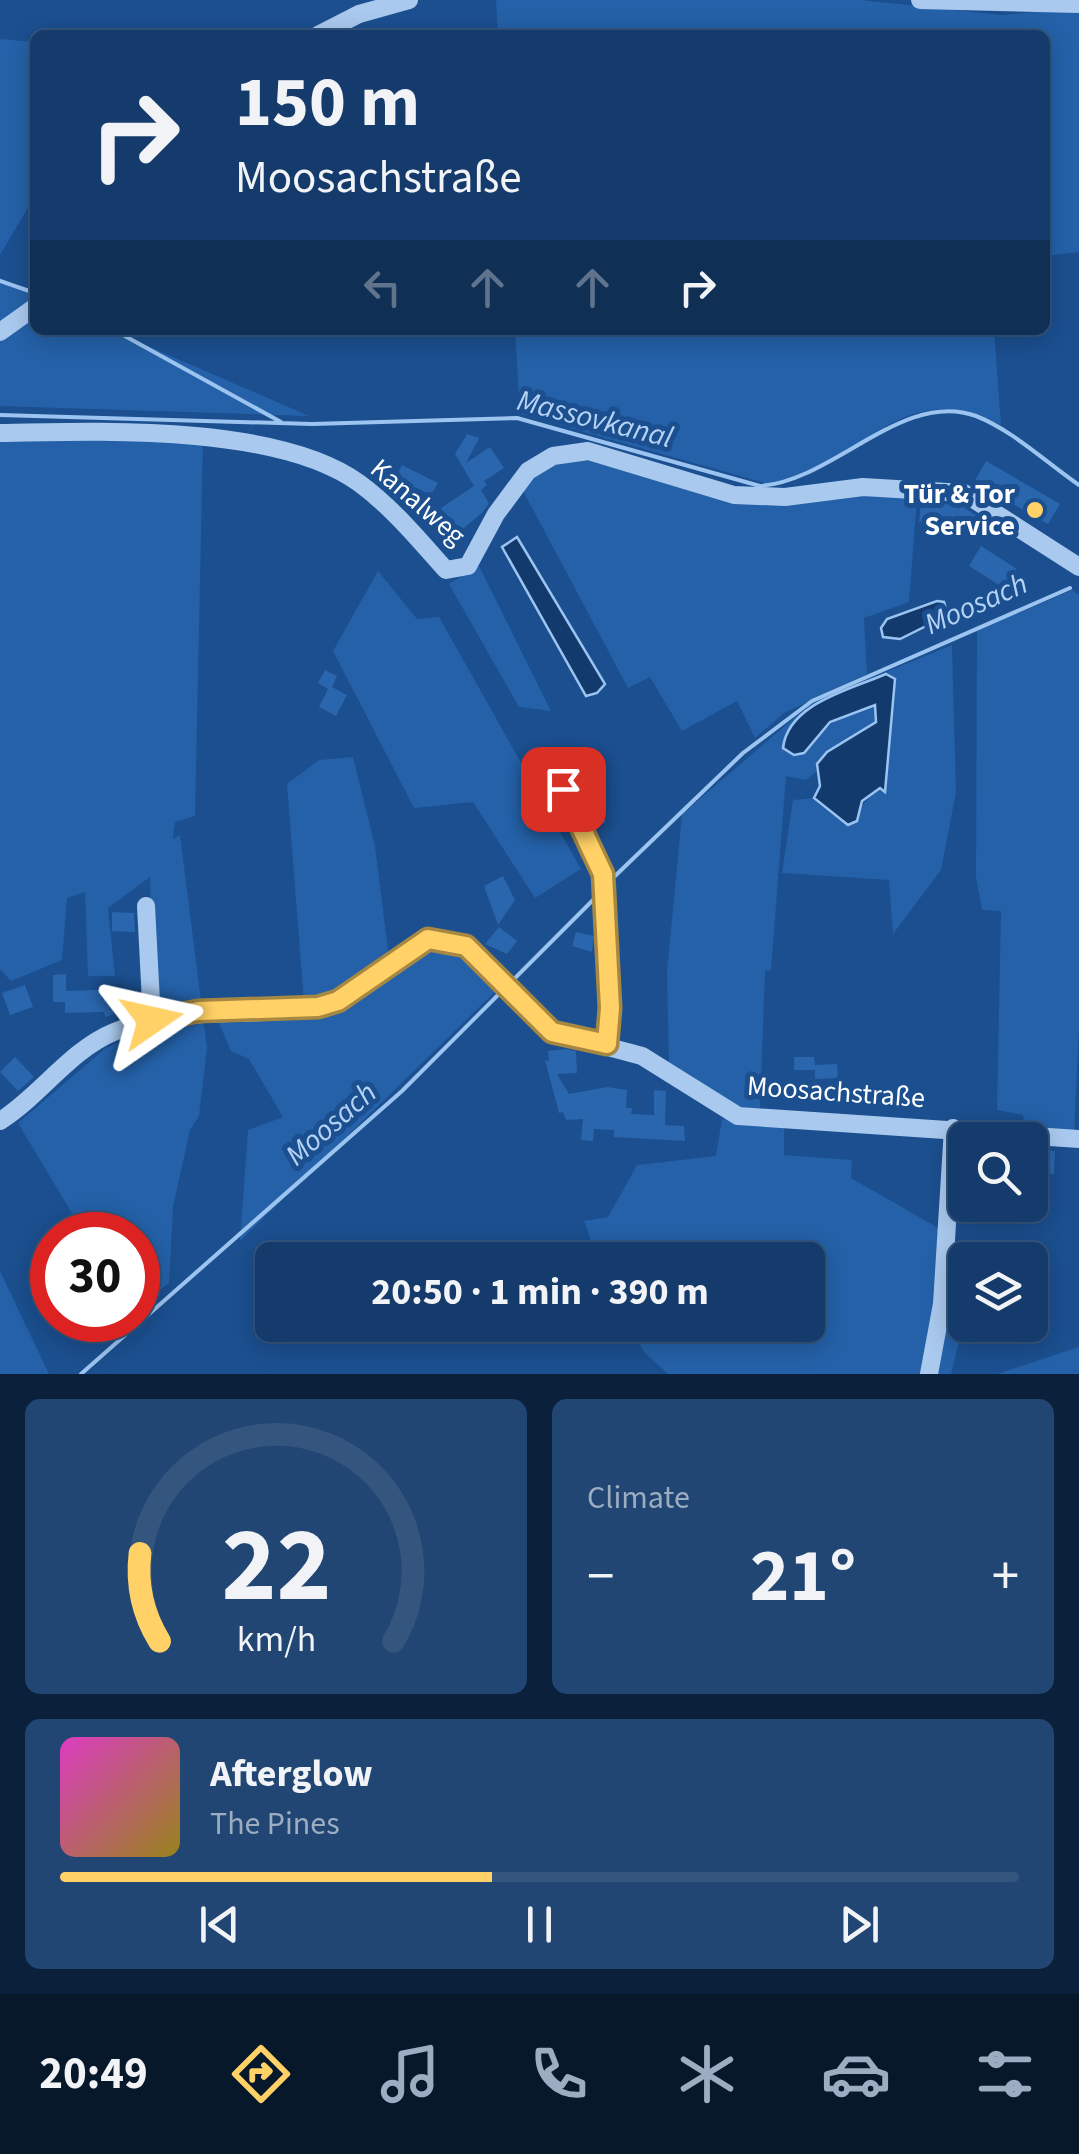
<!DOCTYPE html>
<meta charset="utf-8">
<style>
body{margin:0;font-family:"Source Sans 3",sans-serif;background:#214673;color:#f1f3f6;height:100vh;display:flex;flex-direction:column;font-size:38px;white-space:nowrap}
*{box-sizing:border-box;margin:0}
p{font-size:32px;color:#9dadc1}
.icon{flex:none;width:55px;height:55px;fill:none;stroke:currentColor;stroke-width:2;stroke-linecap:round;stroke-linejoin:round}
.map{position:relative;height:1374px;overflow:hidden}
.side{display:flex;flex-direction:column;gap:25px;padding:25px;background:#0b203b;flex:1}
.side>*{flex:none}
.banner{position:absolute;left:30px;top:30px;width:1020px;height:305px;border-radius:15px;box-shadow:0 5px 25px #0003,0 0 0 2px #33557e;background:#143b6b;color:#f1f3f6;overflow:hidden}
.buttons{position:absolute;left:948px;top:1122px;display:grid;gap:20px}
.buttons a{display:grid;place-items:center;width:100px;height:100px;border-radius:15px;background:#143b6b;box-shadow:0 5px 25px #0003,0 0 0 2px #33557e;font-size:50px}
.speed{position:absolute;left:30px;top:1212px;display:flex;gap:20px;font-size:50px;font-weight:700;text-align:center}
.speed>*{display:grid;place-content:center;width:130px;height:130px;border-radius:50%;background:#143b6b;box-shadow:0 5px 25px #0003,0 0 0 2px #33557e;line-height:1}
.speed .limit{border:15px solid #d22;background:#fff;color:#111}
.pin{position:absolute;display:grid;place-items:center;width:85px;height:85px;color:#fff;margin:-42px;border-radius:20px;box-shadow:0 5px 15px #0006}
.me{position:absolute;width:110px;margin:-55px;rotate:79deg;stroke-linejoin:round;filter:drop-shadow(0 0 8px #0008)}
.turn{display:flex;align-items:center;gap:35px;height:210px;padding:0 40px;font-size:45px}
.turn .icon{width:130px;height:130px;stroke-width:2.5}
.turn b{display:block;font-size:70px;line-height:85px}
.lanes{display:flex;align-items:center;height:95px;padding:0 40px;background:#0003;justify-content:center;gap:50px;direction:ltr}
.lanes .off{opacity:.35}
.big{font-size:75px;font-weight:700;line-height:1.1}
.side .widget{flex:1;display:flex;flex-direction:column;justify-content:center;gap:15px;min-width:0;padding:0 35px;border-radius:15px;background:#214673}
.side .dial{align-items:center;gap:0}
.dial svg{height:260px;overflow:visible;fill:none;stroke:#33557e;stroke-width:7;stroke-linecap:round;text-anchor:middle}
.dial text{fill:#f1f3f6;stroke:none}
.song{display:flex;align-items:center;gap:30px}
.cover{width:120px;height:120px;border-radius:15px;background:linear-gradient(135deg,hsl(310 70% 55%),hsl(50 70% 35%))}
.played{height:10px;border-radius:5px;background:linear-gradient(90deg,#ffd166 45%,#33557e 45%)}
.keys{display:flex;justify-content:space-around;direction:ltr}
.heat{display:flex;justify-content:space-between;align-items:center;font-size:55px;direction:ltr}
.side .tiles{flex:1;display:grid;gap:25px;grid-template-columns:1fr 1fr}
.widget:last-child{grid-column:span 2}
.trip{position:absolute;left:255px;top:1242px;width:570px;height:100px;border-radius:15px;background:#143b6b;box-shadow:0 5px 25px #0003,0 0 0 2px #33557e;font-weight:700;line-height:100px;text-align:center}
.menu{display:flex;height:160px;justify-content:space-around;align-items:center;background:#08182b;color:#9dadc1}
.menu .icon{width:70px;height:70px}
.menu .on{color:#ffd166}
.menu b{font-size:45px;color:#f1f3f6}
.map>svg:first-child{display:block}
.green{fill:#2461a8}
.water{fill:#123a6d;stroke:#9cc4f0;stroke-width:2.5}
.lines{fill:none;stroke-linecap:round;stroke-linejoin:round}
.stream{stroke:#9cc4f0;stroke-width:4}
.building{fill:#2a66ad}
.minor{stroke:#a9c9ee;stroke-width:18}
.route-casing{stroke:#a68842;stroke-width:25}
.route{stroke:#ffd166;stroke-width:18}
.poi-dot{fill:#ffd166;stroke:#1b4f8f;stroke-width:4}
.labels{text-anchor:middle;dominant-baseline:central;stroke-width:10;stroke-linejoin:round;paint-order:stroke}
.poi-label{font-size:28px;font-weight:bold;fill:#fff;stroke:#1b4f8f;text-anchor:end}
.street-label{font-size:28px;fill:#fff;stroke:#1b4f8f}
.water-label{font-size:30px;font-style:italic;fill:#b5d3f5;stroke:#1b4f8f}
</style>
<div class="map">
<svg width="1079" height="1374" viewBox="0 0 1079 1374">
<rect width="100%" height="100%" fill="#1b4f8f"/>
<!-- green -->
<path class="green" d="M496 0H861L1002 15 1066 9 1079 13V252L1045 256V35H498Z
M0 39 35 42V196L0 255Z
M0 278 35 296V330H111L309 416 0 406Z
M515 330H994L1001 425C897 370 857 475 765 483L520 414Z
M56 439 203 441 195 816 175 822 173 839 180 835 207 1048 199 1116 190 1130 173 1207 169 1283 138 1307V1235H85L18 1123 106 1048 154 1027 150 877 108 908 115 976H88L85 892 67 898 62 960 11 981 0 969V441Z
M586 453 731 497 864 492 917 499 909 602 864 618 867 674 784 713 755 738 737 701 682 731 650 677 628 688 521 487 556 459Z
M479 566 551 711 519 707 449 584Z
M378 571 417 619 439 617 581 869 535 898 473 802 414 808 333 651Z
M1072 590 1079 595V1029L1074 1134 1025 1127 1023 1115 997 1110 1001 911 982 910 976 877 977 631Z
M952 645 956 792 941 870 893 934 889 880 782 873 793 800 814 798 848 825C862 813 862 799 880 788L885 792 895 690 886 674 832 696 804 753C823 728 841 712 873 704L879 717 876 722 817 764 816 772 806 780 786 776 771 970 765 971 760 1111 734 1106 669 1069 667 972 682 814 813 702Z
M353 757 375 846 389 958 426 948 464 950 502 985 240 1241 248 1130 283 1117 249 1059 231 1051 216 1016 304 1003 287 784 319 760Z
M722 1119 784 1122V1155L852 1160 851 1178 940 1229 932 1328 920 1374H668L644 1352 630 1325H808V1260H598L584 1221 608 1217 637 1165 716 1156Z
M0 1271 49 1374H0Z
M965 1277V1316L951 1374H937L951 1294Z
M1079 1347V1374H997Z"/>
<!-- water -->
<path class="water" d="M517 537 605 684 597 693 586 696 502 547Z
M937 601 944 602 948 615 900 639 883 637 881 628 887 619Z
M886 674 895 679 885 792 880 788 862 801 857 821 848 825 814 798 820 786 817 764 827 752 876 722 875 705 830 722 804 753 794 755 783 748C788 703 852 689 886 674Z"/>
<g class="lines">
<!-- stream -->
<path class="stream" d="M0 281 35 293
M114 330 281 422
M0 415 312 424 517 418 760 486C834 481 903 389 976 416 1012 430 1047 463 1079 485
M615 876 743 753 812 701 1070 588
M509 984 598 895
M81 1374 402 1091 503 990"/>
</g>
<!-- building -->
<path class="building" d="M467 434 479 438 466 463 490 447 504 468 484 481 487 485 481 490 489 503 482 513 458 533 441 508 474 486 455 454Z
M986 461 1060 504 1048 524 974 482Z
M402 465 438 483 431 495 415 487 409 499 390 490Z
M921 503 960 505 989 524 986 533 961 537 959 526 919 522Z
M981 546 1017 569 1004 588 969 566Z
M325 670 337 676 332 687 347 695 336 716 319 707 328 689 318 683Z
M584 779 606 822 595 828 574 783Z
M503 876 515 900 498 925 484 886Z
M112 912 134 913 135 932 112 931Z
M499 927 517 941 507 954 485 944Z
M576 932 594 936 592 952 572 946Z
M66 974V991L123 989 124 1011 105 1017 104 1012 65 1013V1002H53V975Z
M25 985 33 1007 10 1015 2 993Z
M566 1049 576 1051 577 1073 557 1074 569 1094 607 1087 627 1090 626 1108H632L631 1114 654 1115V1090L666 1091 665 1125 684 1126 685 1141 614 1137V1130L594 1129 593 1141 581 1140 583 1119 566 1120 563 1112 559 1113 545 1060 549 1061 548 1051Z
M15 1057 34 1077 18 1091 0 1072Z
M794 1057H814L815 1065 837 1064 838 1078 815 1079V1070H794Z
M1030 1150 1055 1151 1054 1174 1033 1173Z"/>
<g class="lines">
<!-- minor -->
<path class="minor" d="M920 0 1079 4
M318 35 359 14 409 0
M0 332 35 307
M0 433C99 431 277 424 359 483 392 507 419 540 446 570L468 566 496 514 528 471 553 456 588 451 734 495 785 497 863 487 964 493 1079 567
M563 789 603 875 610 1008 607 1044
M146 906 152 1021
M0 1121C40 1096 70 1050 114 1032 185 1004 249 1019 319 1007 363 999 389 957 428 939L466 946 552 1032 642 1056 738 1116 1079 1139
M929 1374 942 1304 953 1128"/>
</g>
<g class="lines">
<defs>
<path id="route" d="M152 1020 198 1011 318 1007 338 1001 428 939 466 946 552 1032 607 1044 610 1008 603 874 563 789"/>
</defs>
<!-- route casing -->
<use href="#route" class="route-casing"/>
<!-- route -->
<use href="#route" class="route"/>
</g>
<!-- markers -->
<circle class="poi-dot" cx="1035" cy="510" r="10"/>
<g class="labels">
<!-- poi labels -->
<g class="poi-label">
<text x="1015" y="494">Tür &amp; Tor<tspan x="1015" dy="32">Service</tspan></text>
</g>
<!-- street labels -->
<g class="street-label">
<text transform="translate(418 502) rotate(41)">Kanalweg</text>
<text transform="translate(836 1092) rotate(4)">Moosachstraße</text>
</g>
<!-- water labels -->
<g class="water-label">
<text transform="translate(595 419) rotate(14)">Massovkanal</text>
<text transform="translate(976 604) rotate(-24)">Moosach</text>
<text transform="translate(331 1124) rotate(-41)">Moosach</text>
</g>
</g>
</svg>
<div class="buttons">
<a><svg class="icon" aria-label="search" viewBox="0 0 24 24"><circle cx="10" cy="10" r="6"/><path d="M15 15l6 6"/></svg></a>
<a><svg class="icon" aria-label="layers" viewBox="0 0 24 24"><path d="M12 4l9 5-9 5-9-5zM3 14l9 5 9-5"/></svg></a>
</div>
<div class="speed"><div class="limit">30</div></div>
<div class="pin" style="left:563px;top:789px;background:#d93025"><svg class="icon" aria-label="arrive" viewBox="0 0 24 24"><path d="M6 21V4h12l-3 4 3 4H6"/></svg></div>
<svg class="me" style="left:152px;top:1020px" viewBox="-20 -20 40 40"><path d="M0-17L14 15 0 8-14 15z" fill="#ffd166" stroke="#fff" stroke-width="4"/></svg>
<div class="trip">20:50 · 1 min · 390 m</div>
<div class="banner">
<div class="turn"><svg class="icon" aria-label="right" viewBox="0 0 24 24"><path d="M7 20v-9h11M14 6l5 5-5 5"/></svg><div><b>150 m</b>Moosachstraße</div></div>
<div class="lanes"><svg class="icon off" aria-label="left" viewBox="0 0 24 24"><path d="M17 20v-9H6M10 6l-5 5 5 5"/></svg><svg class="icon off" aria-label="ahead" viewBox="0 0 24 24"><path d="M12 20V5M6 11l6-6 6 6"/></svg><svg class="icon off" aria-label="ahead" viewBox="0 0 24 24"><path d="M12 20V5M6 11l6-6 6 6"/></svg><svg class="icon" aria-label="right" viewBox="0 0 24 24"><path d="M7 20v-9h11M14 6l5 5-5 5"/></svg></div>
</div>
</div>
<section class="side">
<div class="tiles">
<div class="widget dial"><svg viewBox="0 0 100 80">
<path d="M14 69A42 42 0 1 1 86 69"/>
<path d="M14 69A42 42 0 0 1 8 42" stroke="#ffd166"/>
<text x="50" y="56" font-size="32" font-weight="700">22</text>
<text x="50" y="72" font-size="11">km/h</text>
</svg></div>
<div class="widget"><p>Climate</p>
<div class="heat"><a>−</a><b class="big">21°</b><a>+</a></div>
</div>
<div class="widget">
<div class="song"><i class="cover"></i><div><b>Afterglow</b><p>The Pines</p></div></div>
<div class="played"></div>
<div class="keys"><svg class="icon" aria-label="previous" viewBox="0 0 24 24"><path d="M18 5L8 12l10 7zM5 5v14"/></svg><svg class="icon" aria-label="pause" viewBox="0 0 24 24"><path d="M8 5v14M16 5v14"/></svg><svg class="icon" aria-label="next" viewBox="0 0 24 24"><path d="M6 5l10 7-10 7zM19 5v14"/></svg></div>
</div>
</div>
</section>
<nav class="menu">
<b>20:49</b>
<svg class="icon on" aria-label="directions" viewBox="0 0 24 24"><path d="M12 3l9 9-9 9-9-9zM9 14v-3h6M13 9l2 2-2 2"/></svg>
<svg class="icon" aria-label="music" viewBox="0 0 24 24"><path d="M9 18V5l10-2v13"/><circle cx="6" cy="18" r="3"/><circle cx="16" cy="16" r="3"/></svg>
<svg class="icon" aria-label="phone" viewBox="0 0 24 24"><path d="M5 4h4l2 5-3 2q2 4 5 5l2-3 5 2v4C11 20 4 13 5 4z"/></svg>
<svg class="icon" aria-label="climate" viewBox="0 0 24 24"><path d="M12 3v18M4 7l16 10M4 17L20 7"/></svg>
<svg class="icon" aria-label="car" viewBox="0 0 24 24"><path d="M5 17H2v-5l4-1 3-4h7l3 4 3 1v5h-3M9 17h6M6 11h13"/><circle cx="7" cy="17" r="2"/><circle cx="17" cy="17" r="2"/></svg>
<svg class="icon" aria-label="filters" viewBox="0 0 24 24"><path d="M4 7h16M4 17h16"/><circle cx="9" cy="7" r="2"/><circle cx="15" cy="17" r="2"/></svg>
</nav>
